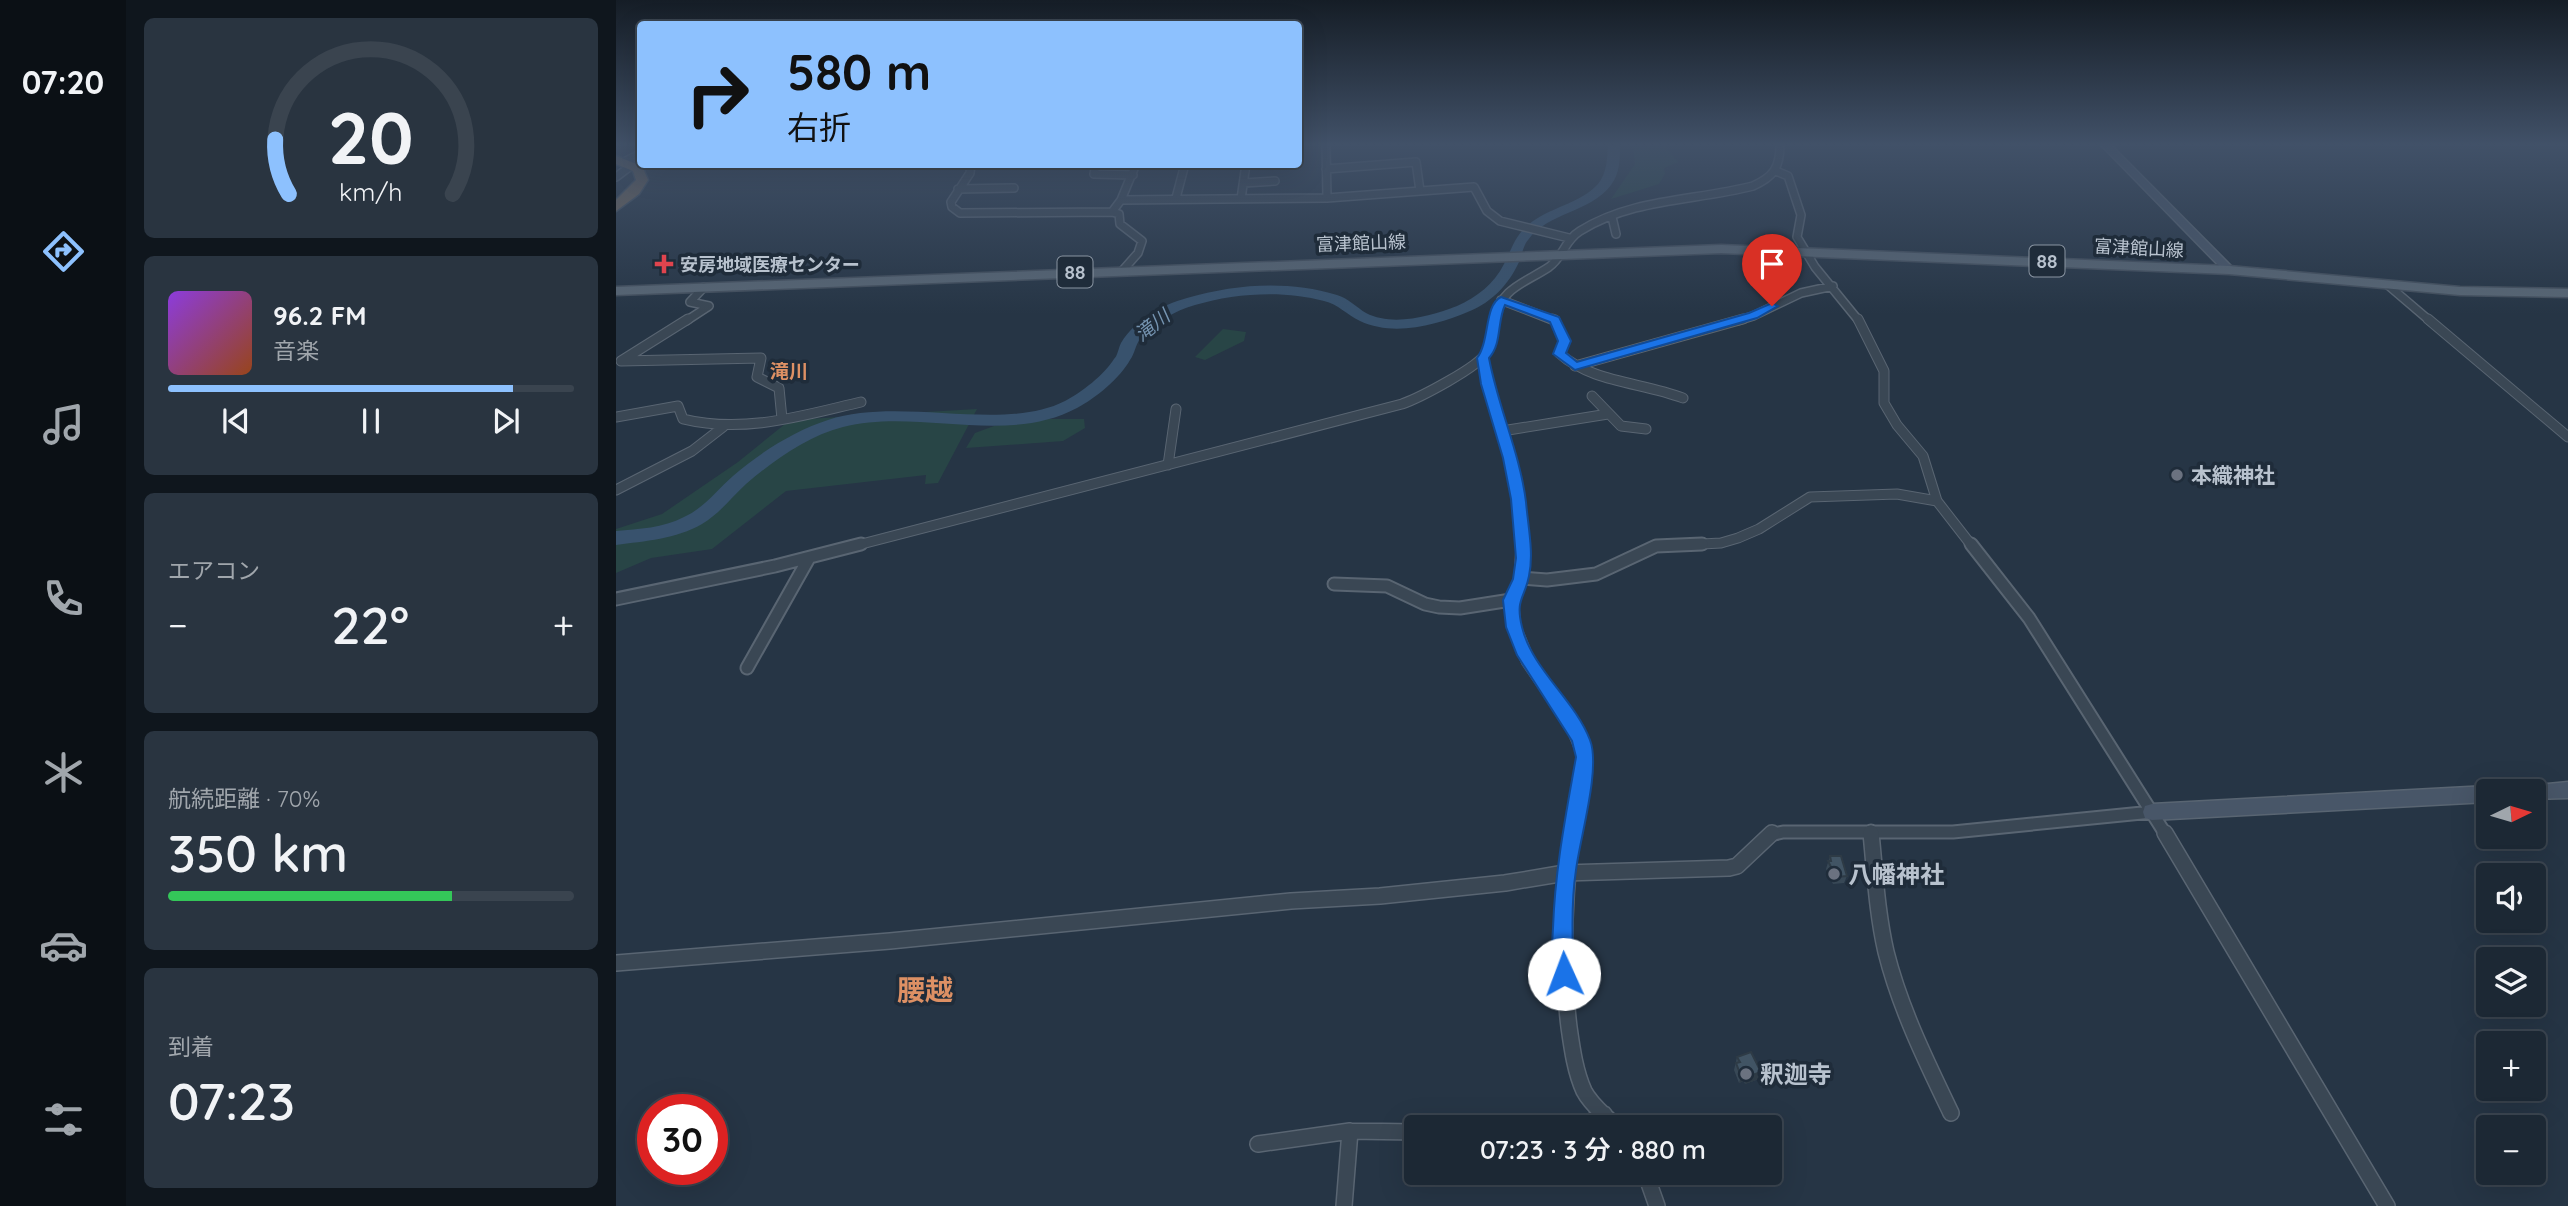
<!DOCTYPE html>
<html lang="ja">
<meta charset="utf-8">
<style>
body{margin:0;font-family:Quicksand,"Noto Sans JP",sans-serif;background:#293440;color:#f1f3f6;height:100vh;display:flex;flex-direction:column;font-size:26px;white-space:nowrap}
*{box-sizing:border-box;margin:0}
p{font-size:23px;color:#a0a6ac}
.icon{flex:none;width:38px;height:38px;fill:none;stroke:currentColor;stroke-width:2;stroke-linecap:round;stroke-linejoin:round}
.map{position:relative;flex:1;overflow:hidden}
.drawer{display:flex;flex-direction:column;gap:18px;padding:18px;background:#0f161d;width:490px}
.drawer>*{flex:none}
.top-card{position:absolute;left:21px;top:21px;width:665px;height:147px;border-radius:7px;box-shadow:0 7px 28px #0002,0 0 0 2px #3a444f;background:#8dc1fe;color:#111;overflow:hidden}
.needle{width:46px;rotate:85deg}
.tools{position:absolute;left:1860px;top:779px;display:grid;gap:14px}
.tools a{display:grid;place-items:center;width:70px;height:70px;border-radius:7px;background:#1c2834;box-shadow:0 7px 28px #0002,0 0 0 2px #3a444f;font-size:35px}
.speed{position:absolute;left:21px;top:1094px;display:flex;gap:14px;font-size:35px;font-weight:700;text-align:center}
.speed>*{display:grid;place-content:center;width:91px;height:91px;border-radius:50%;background:#1c2834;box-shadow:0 7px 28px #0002,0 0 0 2px #3a444f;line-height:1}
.speed .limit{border:10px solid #d22;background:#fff;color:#111}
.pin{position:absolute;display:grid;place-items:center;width:60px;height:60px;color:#fff;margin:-72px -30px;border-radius:50% 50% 50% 0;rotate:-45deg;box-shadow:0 0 7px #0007}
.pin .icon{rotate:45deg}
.me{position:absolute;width:77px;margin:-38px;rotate:358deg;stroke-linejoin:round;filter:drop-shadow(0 0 5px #0008)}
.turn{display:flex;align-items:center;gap:24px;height:147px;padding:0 35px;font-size:32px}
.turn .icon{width:91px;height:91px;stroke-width:2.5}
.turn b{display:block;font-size:49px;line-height:60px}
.big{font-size:52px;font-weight:600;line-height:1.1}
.drawer .widget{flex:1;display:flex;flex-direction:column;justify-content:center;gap:10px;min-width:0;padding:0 24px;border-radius:10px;background:#293440}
.drawer .dial{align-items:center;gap:0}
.dial svg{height:182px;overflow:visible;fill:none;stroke:#3a444f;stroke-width:7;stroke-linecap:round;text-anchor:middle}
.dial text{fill:#f1f3f6;stroke:none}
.song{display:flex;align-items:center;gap:21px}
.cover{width:84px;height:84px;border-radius:10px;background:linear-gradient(135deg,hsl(270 70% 55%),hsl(20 70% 35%))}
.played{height:7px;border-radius:4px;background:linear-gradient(90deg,#8dc1fe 85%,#3a444f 85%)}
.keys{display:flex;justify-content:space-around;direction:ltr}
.heat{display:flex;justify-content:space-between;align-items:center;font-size:38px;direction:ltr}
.charge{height:10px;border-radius:5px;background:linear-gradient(90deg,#34c759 70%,#3a444f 0)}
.trip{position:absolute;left:788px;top:1115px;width:378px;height:70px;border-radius:7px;background:#1c2834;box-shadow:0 7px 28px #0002,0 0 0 2px #3a444f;font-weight:600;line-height:70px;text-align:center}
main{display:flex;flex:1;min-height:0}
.tab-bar{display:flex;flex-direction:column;width:126px;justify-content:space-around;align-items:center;background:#0b1015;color:#a0a6ac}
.tab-bar .icon{width:49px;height:49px}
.tab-bar .active{color:#8dc1fe}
.tab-bar b{font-size:32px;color:#f1f3f6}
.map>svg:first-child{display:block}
.green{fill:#284546}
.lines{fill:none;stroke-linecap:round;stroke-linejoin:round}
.river{fill:#38526d;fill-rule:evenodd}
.street-far3-casing{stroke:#596572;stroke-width:10}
.street-far2-casing{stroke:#596572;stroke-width:11}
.street-far1-casing{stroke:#596572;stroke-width:15}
.street-casing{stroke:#596572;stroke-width:18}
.secondary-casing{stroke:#596572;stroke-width:3}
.primary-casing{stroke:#44505e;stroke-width:3}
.highway-casing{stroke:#45525f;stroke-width:3}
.street-far3{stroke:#3a4754;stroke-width:7}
.street-far2{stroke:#3a4754;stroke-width:9}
.street-far1{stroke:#3a4754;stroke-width:11}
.street{stroke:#3a4754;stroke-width:15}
.secondary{fill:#485668;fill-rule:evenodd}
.primary{fill:#586674;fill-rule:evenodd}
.highway{fill:#7b6a57;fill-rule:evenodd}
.wall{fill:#384856}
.shaded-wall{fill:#2e3b46}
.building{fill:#415464;stroke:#2e3b46;stroke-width:2}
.route{fill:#1a73e8;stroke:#114b97;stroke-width:2}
.health-dot{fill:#e0444e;stroke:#1f2c3a;stroke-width:2.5}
.worship-dot{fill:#6b7280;stroke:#1f2c3a;stroke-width:2.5}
.labels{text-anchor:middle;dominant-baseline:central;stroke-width:7;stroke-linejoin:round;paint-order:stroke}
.far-street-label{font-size:18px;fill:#b8c2ce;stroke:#1f2c3a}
.far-poi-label{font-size:18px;font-weight:bold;fill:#b8c2ce;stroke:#1f2c3a;text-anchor:start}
.shield{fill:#1f2c3a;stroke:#8a95a2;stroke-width:2}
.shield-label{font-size:19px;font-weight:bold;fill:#b8c2ce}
.far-water-label{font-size:19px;font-style:italic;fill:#7695b2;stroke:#1f2c3a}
.far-neighbourhood-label{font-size:19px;font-weight:bold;fill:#dd9064;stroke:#1f2c3a}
.poi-label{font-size:21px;font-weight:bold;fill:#b8c2ce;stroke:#1f2c3a;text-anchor:start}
.near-poi-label{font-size:24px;font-weight:bold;fill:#b8c2ce;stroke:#1f2c3a;text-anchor:start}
.near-quarter-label{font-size:28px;font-weight:bold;fill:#dd9064;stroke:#1f2c3a}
</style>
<main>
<nav class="tab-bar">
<b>07:20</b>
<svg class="icon active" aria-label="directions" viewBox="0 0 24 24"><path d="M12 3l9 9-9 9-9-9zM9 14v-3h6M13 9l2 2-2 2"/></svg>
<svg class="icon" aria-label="music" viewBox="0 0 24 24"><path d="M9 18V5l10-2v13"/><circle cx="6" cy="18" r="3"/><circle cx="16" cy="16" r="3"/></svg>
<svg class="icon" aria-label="phone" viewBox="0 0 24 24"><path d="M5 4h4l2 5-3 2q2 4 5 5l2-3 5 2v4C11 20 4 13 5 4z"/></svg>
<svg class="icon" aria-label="climate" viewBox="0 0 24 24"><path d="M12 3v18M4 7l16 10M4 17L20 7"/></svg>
<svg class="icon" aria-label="car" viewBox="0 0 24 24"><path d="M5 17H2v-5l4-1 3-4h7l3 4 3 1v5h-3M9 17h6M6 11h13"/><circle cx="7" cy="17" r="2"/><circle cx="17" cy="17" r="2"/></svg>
<svg class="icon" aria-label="filters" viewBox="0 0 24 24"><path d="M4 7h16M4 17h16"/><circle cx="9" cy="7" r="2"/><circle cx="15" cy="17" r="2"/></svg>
</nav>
<section class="drawer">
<div class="widget dial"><svg viewBox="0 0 100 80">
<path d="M14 69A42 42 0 1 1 86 69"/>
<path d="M14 69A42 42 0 0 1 8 45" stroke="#8dc1fe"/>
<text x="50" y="56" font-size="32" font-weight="700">20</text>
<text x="50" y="72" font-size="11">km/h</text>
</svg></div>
<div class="widget">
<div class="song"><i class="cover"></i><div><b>96.2 FM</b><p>音楽</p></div></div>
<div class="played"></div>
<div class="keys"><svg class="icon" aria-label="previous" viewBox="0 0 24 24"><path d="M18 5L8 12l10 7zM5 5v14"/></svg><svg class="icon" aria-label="pause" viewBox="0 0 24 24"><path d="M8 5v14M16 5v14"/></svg><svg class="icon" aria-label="next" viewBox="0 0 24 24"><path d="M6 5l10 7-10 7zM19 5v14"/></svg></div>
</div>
<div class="widget"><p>エアコン</p>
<div class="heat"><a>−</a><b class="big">22°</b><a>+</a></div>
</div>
<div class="widget"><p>航続距離 · 70%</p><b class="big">350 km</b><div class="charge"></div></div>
<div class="widget"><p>到着</p><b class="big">07:23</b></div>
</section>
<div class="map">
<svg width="1952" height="1206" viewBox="0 0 1952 1206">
<rect width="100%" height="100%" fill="#263545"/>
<!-- green -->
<path class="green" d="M1017 145H1048L1062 162 1048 168 1049 174 1043 184 995 199 1019 164Z
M607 329 630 332 628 341 589 360 579 357Z
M361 409 322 483 309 484 310 475 170 491 96 549 35 558 0 573V529L46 514 122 462 174 420Z
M424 419H468L469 428 447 441 350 448 359 433 378 426Z"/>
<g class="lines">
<!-- river -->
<path class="river" d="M992 145H1004C1004 159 1004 173 995 185 974 213 932 212 912 240 907 246 906 255 903 262 893 284 876 302 854 311 821 325 778 337 744 321 731 315 722 304 708 301 668 290 619 293 579 305 558 311 538 323 524 339 519 346 519 353 514 360 504 378 480 398 461 408 390 446 302 408 227 427 191 436 157 461 130 484 115 498 103 514 86 524 60 539 29 541 0 545V531C23 529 47 528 68 517 88 508 101 490 117 476 145 452 178 431 212 420 285 396 386 433 449 401 466 392 488 375 498 359 502 355 502 349 505 343 519 320 545 305 571 298 619 284 672 280 721 295 732 298 740 307 750 313 777 327 815 316 841 306 861 297 878 284 888 264 896 249 898 237 912 225 933 207 964 204 982 184 991 173 991 159 992 145Z"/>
<defs>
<path id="street-far3" d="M710 145 711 198
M8 162 24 154
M355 164 354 173 335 202 336 207 344 213 496 212 505 200 520 164
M480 164 478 174 517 175
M710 169 800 162 804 191
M1160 171 1172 176 1185 215 1181 237 1199 267 1243 321
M0 177 16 165
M628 183 659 181
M342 189 398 188
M560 198 569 164
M625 199 630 164
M505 200 711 198 858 187 871 211 884 221 953 238
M496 212 503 214 504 224 526 241 522 253 507 270
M996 217 1000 234
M1773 286 1814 321
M885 300 939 321
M70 321 93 306 74 302 88 287
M878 321C884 288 909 283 933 267 947 257 949 240 964 231 1017 198 1079 201 1137 186 1157 177 1164 168 1164 145
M1121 321 1137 316 1185 293 1217 286"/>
<path id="street-far2" d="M936 319 939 320 948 341 943 353C976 383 1026 382 1067 398
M1242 319 1268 371V403L1281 425 1307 456 1321 501 1356 546
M1812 319 1952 437
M867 358 899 484 907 546
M5 361 145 358 141 377 163 388 166 419
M5 361 72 319
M959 366 1127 319
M976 396 1005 426 1030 429
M0 417 62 406 67 419C128 434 185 416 245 402
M886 431 992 414
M552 465 560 409
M0 490 76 451 107 427
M238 546 786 404C803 398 863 367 871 352 876 342 876 330 878 319
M1048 546 1105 543 1122 538 1143 529 1194 497 1281 494 1321 501"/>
<path id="street-far1" d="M907 544 905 577 896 605 898 627 912 661 955 723 969 757 956 835
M1355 544 1413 618 1550 835
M905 578 931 580 980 574 1040 546 1086 544
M718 584 771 586 809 604 823 607 844 608 895 600
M0 599 159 566 245 544
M131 668 193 558
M1255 831V835
M1154 835 1167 832H1337L1536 812"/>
<path id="street" d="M956 833C948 898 945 962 953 1027 956 1048 959 1071 968 1091 975 1105 989 1115 1000 1127
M1255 833C1259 873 1261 913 1270 952 1284 1008 1310 1061 1335 1113
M1549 833 1771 1206
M0 963 274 941 675 901 764 896 889 883 949 873 1113 868 1121 866 1156 833
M966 1127 988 1114
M642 1144 734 1131 800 1132
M1029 1172 1041 1206
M728 1206 734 1131"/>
<path id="secondary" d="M1485 145H1495L1617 268V272H1609Z
M1952 782V798L1918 799V791H1909L1911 786Z
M1872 786 1880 791H1872V802L1536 820 1529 818 1527 812 1529 806 1536 804Z"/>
<path id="primary" d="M1105 245 1613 266 1844 287 1952 289V297L1844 295 1613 274 1105 253 0 295V287Z"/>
<path id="highway" d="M0 156 26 166 32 180 23 194 0 211V200L20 180 17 171 0 164Z"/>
</defs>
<!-- street-far3 casing -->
<use href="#street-far3" class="street-far3-casing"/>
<!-- street-far2 casing -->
<use href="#street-far2" class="street-far2-casing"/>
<!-- street-far1 casing -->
<use href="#street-far1" class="street-far1-casing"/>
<!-- street casing -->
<use href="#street" class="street-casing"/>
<!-- secondary casing -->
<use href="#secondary" class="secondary-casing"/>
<!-- primary casing -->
<use href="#primary" class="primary-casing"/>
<!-- highway casing -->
<use href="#highway" class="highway-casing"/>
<!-- street-far3 -->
<use href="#street-far3" class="street-far3"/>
<!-- street-far2 -->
<use href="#street-far2" class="street-far2"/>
<!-- street-far1 -->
<use href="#street-far1" class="street-far1"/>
<!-- street -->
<use href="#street" class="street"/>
<!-- secondary -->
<use href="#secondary" class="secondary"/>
<!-- primary -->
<use href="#primary" class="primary"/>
<!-- highway -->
<use href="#highway" class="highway"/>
</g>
<!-- wall -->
<path class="wall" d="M1214 856 1231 876 1228 883 1217 884 1210 869Z
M1121 1057 1143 1079 1129 1084 1128 1081 1123 1083 1118 1070Z"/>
<!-- shaded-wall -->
<path class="shaded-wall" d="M1145 1072 1143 1079 1129 1084 1131 1077Z
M1130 1074 1128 1081 1123 1083 1125 1076Z"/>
<!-- building -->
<path class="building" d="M1214 856H1225L1231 876 1220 877 1212 861H1215Z
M1135 1052 1145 1072 1131 1077 1130 1074 1125 1076 1120 1063 1124 1062 1121 1057Z"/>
<!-- sky -->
<linearGradient id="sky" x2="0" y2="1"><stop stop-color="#151d26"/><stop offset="0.46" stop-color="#415168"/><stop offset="1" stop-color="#415168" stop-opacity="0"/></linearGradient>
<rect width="1952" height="314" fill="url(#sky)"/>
<!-- route -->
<path class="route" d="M885 297 943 317 955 341 950 353 961 362 1133 313 1156 303 1162 306 1141 318 959 370 937 354 942 341 934 322 889 305C881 322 886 344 873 358 882 407 904 453 910 502 912 526 918 553 913 576 909 598 899 599 906 627 916 669 959 700 974 740 985 768 964 838 960 870 956 896 956 924 957 950 957 961 960 971 956 981L948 984 941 981C934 965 936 945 937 928 939 869 950 814 960 757L956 741 901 655 890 627 887 600 897 579 900 558 895 499 887 458 865 384 861 358C874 341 868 305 885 297Z"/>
<!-- markers -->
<path class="health-dot" d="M44.5 253.5h7v7h7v7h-7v7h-7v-7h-7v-7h7z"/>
<g class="worship-dot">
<circle cx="1561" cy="475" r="7"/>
<circle cx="1218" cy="874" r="7"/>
<circle cx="1130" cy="1074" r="7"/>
</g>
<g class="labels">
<!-- far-street labels -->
<g class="far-street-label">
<text transform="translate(745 243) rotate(-2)">富津館山線</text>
<text transform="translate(1523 248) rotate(3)">富津館山線</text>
</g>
<!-- far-poi labels -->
<g class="far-poi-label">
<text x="64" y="264">安房地域医療センター</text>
</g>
<!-- shield labels -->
<g class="shield">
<rect x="1413.5" y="245.5" width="35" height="31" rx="5"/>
<rect x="441.5" y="256.5" width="35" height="31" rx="5"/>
</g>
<g class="shield-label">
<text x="1431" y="261">88</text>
<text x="459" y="272">88</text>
</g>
<!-- far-water labels -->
<g class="far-water-label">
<text transform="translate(536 325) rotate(-38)">滝川</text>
</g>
<!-- far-neighbourhood labels -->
<g class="far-neighbourhood-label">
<text x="173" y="371">滝川</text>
</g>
<!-- poi labels -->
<g class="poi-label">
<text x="1575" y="475">本織神社</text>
</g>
<!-- near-poi labels -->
<g class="near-poi-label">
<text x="1232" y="874">八幡神社</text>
<text x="1144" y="1074">釈迦寺</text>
</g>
<!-- near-quarter labels -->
<g class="near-quarter-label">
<text x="309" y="989">腰越</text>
</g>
</g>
</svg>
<div class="tools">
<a><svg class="needle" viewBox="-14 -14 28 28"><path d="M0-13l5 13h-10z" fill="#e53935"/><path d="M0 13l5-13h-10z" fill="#a0a6ac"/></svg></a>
<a><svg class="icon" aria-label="sound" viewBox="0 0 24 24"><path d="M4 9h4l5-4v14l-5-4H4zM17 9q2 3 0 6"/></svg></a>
<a><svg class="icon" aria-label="layers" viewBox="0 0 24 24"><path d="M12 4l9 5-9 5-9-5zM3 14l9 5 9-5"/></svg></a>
<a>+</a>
<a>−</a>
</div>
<div class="speed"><div class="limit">30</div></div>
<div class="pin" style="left:1156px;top:306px;background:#d93025"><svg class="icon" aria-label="arrive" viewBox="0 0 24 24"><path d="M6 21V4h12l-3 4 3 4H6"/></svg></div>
<svg class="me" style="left:948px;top:974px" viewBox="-20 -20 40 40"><circle r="19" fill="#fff"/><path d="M0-13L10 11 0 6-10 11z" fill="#1a73e8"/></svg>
<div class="trip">07:23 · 3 分 · 880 m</div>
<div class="top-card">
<div class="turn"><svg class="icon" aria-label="right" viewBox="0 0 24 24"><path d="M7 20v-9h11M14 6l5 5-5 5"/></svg><div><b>580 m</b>右折</div></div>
</div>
</div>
</main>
